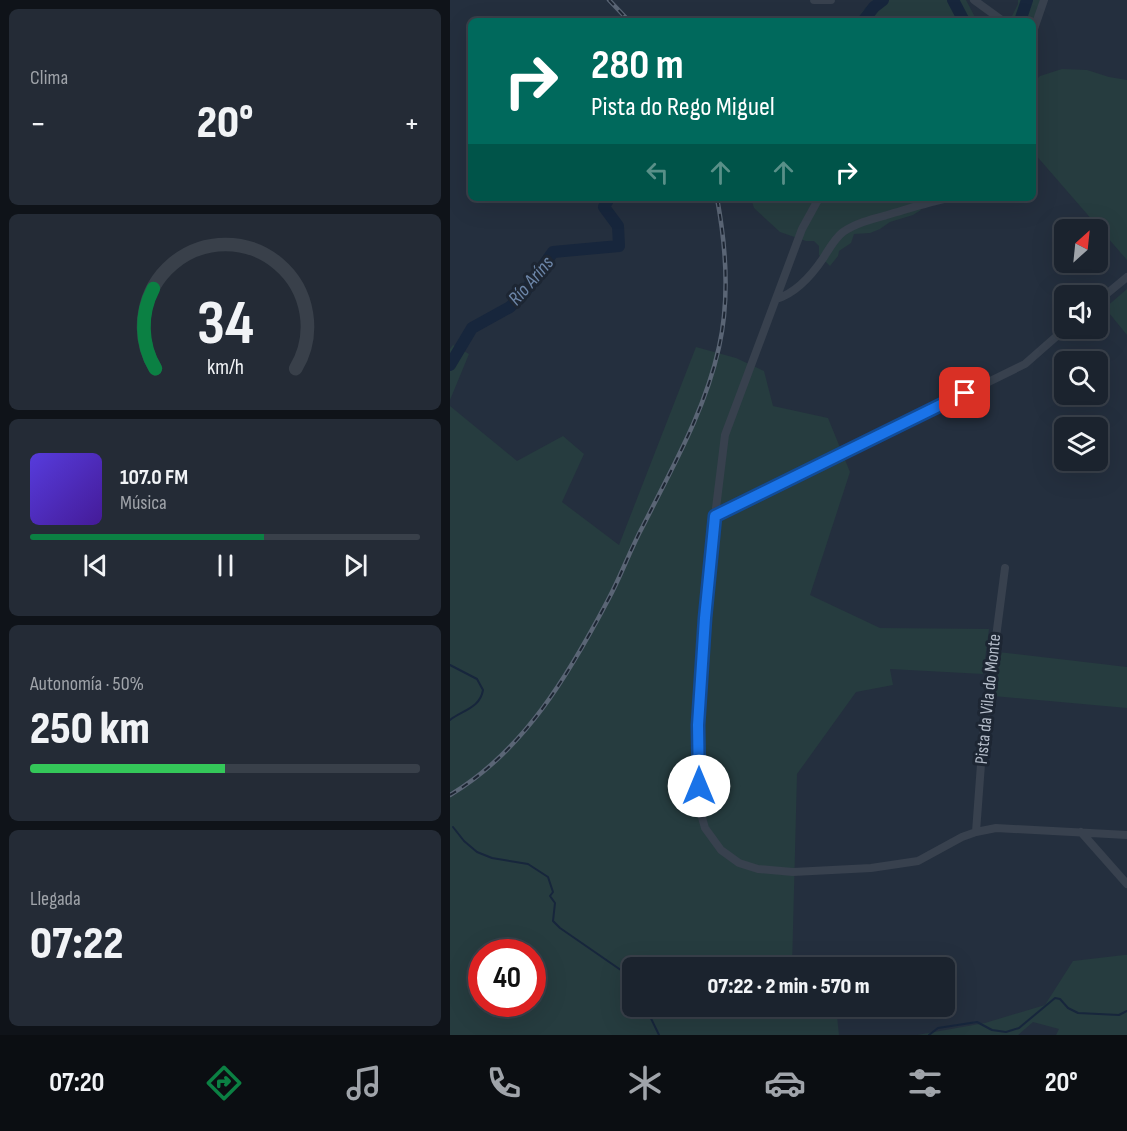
<!DOCTYPE html>
<html lang="es">
<meta charset="utf-8">
<style>
body{margin:0;font-family:"Sofia Sans Condensed",sans-serif;background:#242b36;color:#f1f3f6;height:100vh;display:flex;flex-direction:column;font-size:22px;white-space:nowrap}
*{box-sizing:border-box;margin:0}
p{font-size:20px;color:#a0a4aa}
.icon{flex:none;width:33px;height:33px;fill:none;stroke:currentColor;stroke-width:2;stroke-linecap:round;stroke-linejoin:round}
.map{position:relative;flex:1;overflow:hidden}
.drawer{display:flex;flex-direction:column;gap:9px;padding:9px;background:#0f1319;width:450px}
.drawer>*{flex:none}
.banner{position:absolute;left:18px;top:18px;width:568px;height:183px;border-radius:9px;box-shadow:0 6px 24px #0002,0 0 0 2px #39404a;background:#00695c;color:#fff;overflow:hidden}
.needle{width:39px;rotate:27deg}
.fabs{position:absolute;left:604px;top:219px;display:grid;gap:12px}
.fabs a{display:grid;place-items:center;width:54px;height:54px;border-radius:9px;background:#1b232e;box-shadow:0 6px 24px #0002,0 0 0 2px #39404a;font-size:30px}
.speed{position:absolute;left:18px;top:939px;display:flex;gap:12px;font-size:30px;font-weight:700;text-align:center}
.speed>*{display:grid;place-content:center;width:78px;height:78px;border-radius:50%;background:#1b232e;box-shadow:0 6px 24px #0002,0 0 0 2px #39404a;line-height:1}
.speed .limit{border:9px solid #d22;background:#fff;color:#111}
.pin{position:absolute;display:grid;place-items:center;width:51px;height:51px;color:#fff;margin:-26px;border-radius:12px;box-shadow:0 3px 9px #0006}
.me{position:absolute;width:66px;margin:-33px;rotate:0deg;stroke-linejoin:round;filter:drop-shadow(0 0 4px #0008)}
.turn{display:flex;align-items:center;gap:21px;height:126px;padding:0 24px;font-size:27px}
.turn .icon{width:78px;height:78px;stroke-width:2.5}
.turn b{display:block;font-size:42px;line-height:51px}
.lanes{display:flex;align-items:center;height:57px;padding:0 24px;background:#0003;justify-content:center;gap:30px;direction:ltr}
.lanes .off{opacity:.35}
.big{font-size:45px;font-weight:800;line-height:1.1}
.drawer .widget{flex:1;display:flex;flex-direction:column;justify-content:center;gap:9px;min-width:0;padding:0 21px;border-radius:9px;background:#242b36}
.drawer .dial{align-items:center;gap:0}
.dial svg{height:156px;overflow:visible;fill:none;stroke:#39404a;stroke-width:7;stroke-linecap:round;text-anchor:middle}
.dial text{fill:#f1f3f6;stroke:none}
.song{display:flex;align-items:center;gap:18px}
.cover{width:72px;height:72px;border-radius:9px;background:linear-gradient(135deg,hsl(250 70% 55%),hsl(260 70% 35%))}
.played{height:6px;border-radius:3px;background:linear-gradient(90deg,#0b8043 60%,#39404a 60%)}
.keys{display:flex;justify-content:space-around;direction:ltr}
.heat{display:flex;justify-content:space-between;align-items:center;font-size:33px;direction:ltr}
.charge{height:9px;border-radius:4px;background:linear-gradient(90deg,#34c759 50%,#39404a 0)}
.trip{position:absolute;left:172px;top:957px;width:333px;height:60px;border-radius:9px;background:#1b232e;box-shadow:0 6px 24px #0002,0 0 0 2px #39404a;font-weight:800;line-height:60px;text-align:center}
.dock{display:flex;height:96px;justify-content:space-around;align-items:center;background:#0b0e12;color:#a0a4aa}
.dock .icon{width:42px;height:42px}
.dock .current{color:#0b8043}
.dock b{font-size:27px;color:#f1f3f6}
main{display:flex;flex:1;min-height:0}
.map>svg:first-child{display:block}
.green{fill:#263c3f;fill-rule:evenodd}
.lines{fill:none;stroke-linecap:round;stroke-linejoin:round}
.stream{stroke:#17263c;stroke-width:2}
.river{stroke:#17263c;stroke-width:12}
.minor{stroke:#38414e;stroke-width:8}
.rail-casing{stroke:#5a6575;stroke-width:4.5}
.rail{stroke:#1d2633;stroke-width:2;stroke-dasharray:7;stroke-linecap:butt}
.route-casing{stroke:#114b97;stroke-width:15}
.route{stroke:#1a73e8;stroke-width:10}
.labels{text-anchor:middle;dominant-baseline:central;stroke-width:6;stroke-linejoin:round;paint-order:stroke}
.street-label{font-size:18px;fill:#b4bcc9;stroke:#1d2633}
.water-label{font-size:20px;font-style:italic;fill:#6d86a8;stroke:#1d2633}
</style>
<main>
<section class="drawer">
<div class="widget"><p>Clima</p>
<div class="heat"><a>−</a><b class="big">20°</b><a>+</a></div>
</div>
<div class="widget dial"><svg viewBox="0 0 100 80">
<path d="M14 69A42 42 0 1 1 86 69"/>
<path d="M14 69A42 42 0 0 1 13 28" stroke="#0b8043"/>
<text x="50" y="56" font-size="32" font-weight="700">34</text>
<text x="50" y="72" font-size="11">km/h</text>
</svg></div>
<div class="widget">
<div class="song"><i class="cover"></i><div><b>107.0 FM</b><p>Música</p></div></div>
<div class="played"></div>
<div class="keys"><svg class="icon" aria-label="previous" viewBox="0 0 24 24"><path d="M18 5L8 12l10 7zM5 5v14"/></svg><svg class="icon" aria-label="pause" viewBox="0 0 24 24"><path d="M8 5v14M16 5v14"/></svg><svg class="icon" aria-label="next" viewBox="0 0 24 24"><path d="M6 5l10 7-10 7zM19 5v14"/></svg></div>
</div>
<div class="widget"><p>Autonomía · 50%</p><b class="big">250 km</b><div class="charge"></div></div>
<div class="widget"><p>Llegada</p><b class="big">07:22</b></div>
</section>
<div class="map">
<svg width="677" height="1035" viewBox="0 0 677 1035">
<rect width="100%" height="100%" fill="#242f3e"/>
<!-- green -->
<path class="green" d="M423 0H516L527 21H407L411 13Z
M568 0H591L584 21H563L562 16 568 4Z
M612 69 637 70 659 77 677 80V260L584 153V82L590 76Z
M301 198H466L471 210 463 215 440 222 430 229 420 233 404 234 401 243 389 251 388 256 380 266 369 255V246L364 241H356L330 232 304 208Z
M677 289V335L655 308Z
M3 345 19 354 0 400V349Z
M246 347 286 358 314 371 323 406 378 418 400 472 360 595 430 628 539 629 533 674 440 669 443 685 406 692 347 774 342 967 183 968V1006L386 1007 389 1035H0V406L67 461 113 436 134 454 112 502 169 545ZM32 952H82V1004H32Z
M548 652 677 667V708L543 696Z
M674 955H677V1035H606L609 1029 583 1022 568 1035H467L535 1023 595 1005 623 961Z"/>
<g class="lines">
<!-- stream -->
<path class="stream" d="M0 665 27 679 33 690C30 708 13 710 0 720
M3 827 14 841 27 852 42 858 78 864 98 877 103 892 100 896 105 903 103 921 110 928 178 975 183 981
M195 1006 209 1035
M479 1035 488 1028 527 1022 542 1030 556 1032 569 1028 605 998 610 999 618 1008 628 1013 669 1015 677 1011"/>
<!-- river -->
<path class="river" d="M503 0 514 21
M413 21 424 7 433 0
M570 21 577 0
M0 365 22 328 60 307 74 293 103 252 169 246 168 226 154 207 159 198"/>
<!-- minor -->
<path class="minor" d="M364 0H381
M524 0 553 21
M584 29 594 0
M369 198 352 229 275 435 266 508 255 618 248 725 249 807 255 828 271 850 289 863 308 869 343 872 421 868 468 861 512 837 526 832 546 828 677 835
M326 299C347 293 362 275 374 257 379 249 385 238 393 232 406 223 422 219 437 215 458 209 478 202 499 198
M648 301 677 277
M265 516 575 364 616 328
M526 832 533 737 555 568
M631 832 677 884"/>
<defs>
<path id="rail" d="M159 0 179 21
M0 795C74 751 119 674 158 600 171 576 180 550 193 526 222 468 255 411 269 347 280 298 276 246 267 198"/>
</defs>
<!-- rail casing -->
<use href="#rail" class="rail-casing"/>
<!-- rail -->
<use href="#rail" class="rail"/>
</g>
<g class="lines">
<defs>
<path id="route" d="M249 786 248 725 255 618 265 516 515 393"/>
</defs>
<!-- route casing -->
<use href="#route" class="route-casing"/>
<!-- route -->
<use href="#route" class="route"/>
</g>
<g class="labels">
<!-- street labels -->
<g class="street-label">
<text transform="translate(538 699) rotate(-84)">Pista da Vila do Monte</text>
</g>
<!-- water labels -->
<g class="water-label">
<text transform="translate(81 281) rotate(-49)">Río Aríns</text>
</g>
</g>
</svg>
<div class="fabs">
<a><svg class="needle" viewBox="-14 -14 28 28"><path d="M0-13l5 13h-10z" fill="#e53935"/><path d="M0 13l5-13h-10z" fill="#a0a4aa"/></svg></a>
<a><svg class="icon" aria-label="sound" viewBox="0 0 24 24"><path d="M4 9h4l5-4v14l-5-4H4zM17 9q2 3 0 6"/></svg></a>
<a><svg class="icon" aria-label="search" viewBox="0 0 24 24"><circle cx="10" cy="10" r="6"/><path d="M15 15l6 6"/></svg></a>
<a><svg class="icon" aria-label="layers" viewBox="0 0 24 24"><path d="M12 4l9 5-9 5-9-5zM3 14l9 5 9-5"/></svg></a>
</div>
<div class="speed"><div class="limit">40</div></div>
<div class="pin" style="left:515px;top:393px;background:#d93025"><svg class="icon" aria-label="arrive" viewBox="0 0 24 24"><path d="M6 21V4h12l-3 4 3 4H6"/></svg></div>
<svg class="me" style="left:249px;top:786px" viewBox="-20 -20 40 40"><circle r="19" fill="#fff"/><path d="M0-13L10 11 0 6-10 11z" fill="#1a73e8"/></svg>
<div class="trip">07:22 · 2 min · 570 m</div>
<div class="banner">
<div class="turn"><svg class="icon" aria-label="right" viewBox="0 0 24 24"><path d="M7 20v-9h11M14 6l5 5-5 5"/></svg><div><b>280 m</b>Pista do Rego Miguel</div></div>
<div class="lanes"><svg class="icon off" aria-label="left" viewBox="0 0 24 24"><path d="M17 20v-9H6M10 6l-5 5 5 5"/></svg><svg class="icon off" aria-label="ahead" viewBox="0 0 24 24"><path d="M12 20V5M6 11l6-6 6 6"/></svg><svg class="icon off" aria-label="ahead" viewBox="0 0 24 24"><path d="M12 20V5M6 11l6-6 6 6"/></svg><svg class="icon" aria-label="right" viewBox="0 0 24 24"><path d="M7 20v-9h11M14 6l5 5-5 5"/></svg></div>
</div>
</div>
</main>
<nav class="dock">
<b>07:20</b>
<svg class="icon current" aria-label="directions" viewBox="0 0 24 24"><path d="M12 3l9 9-9 9-9-9zM9 14v-3h6M13 9l2 2-2 2"/></svg>
<svg class="icon" aria-label="music" viewBox="0 0 24 24"><path d="M9 18V5l10-2v13"/><circle cx="6" cy="18" r="3"/><circle cx="16" cy="16" r="3"/></svg>
<svg class="icon" aria-label="phone" viewBox="0 0 24 24"><path d="M5 4h4l2 5-3 2q2 4 5 5l2-3 5 2v4C11 20 4 13 5 4z"/></svg>
<svg class="icon" aria-label="climate" viewBox="0 0 24 24"><path d="M12 3v18M4 7l16 10M4 17L20 7"/></svg>
<svg class="icon" aria-label="car" viewBox="0 0 24 24"><path d="M5 17H2v-5l4-1 3-4h7l3 4 3 1v5h-3M9 17h6M6 11h13"/><circle cx="7" cy="17" r="2"/><circle cx="17" cy="17" r="2"/></svg>
<svg class="icon" aria-label="filters" viewBox="0 0 24 24"><path d="M4 7h16M4 17h16"/><circle cx="9" cy="7" r="2"/><circle cx="15" cy="17" r="2"/></svg>
<b>20°</b>
</nav>
